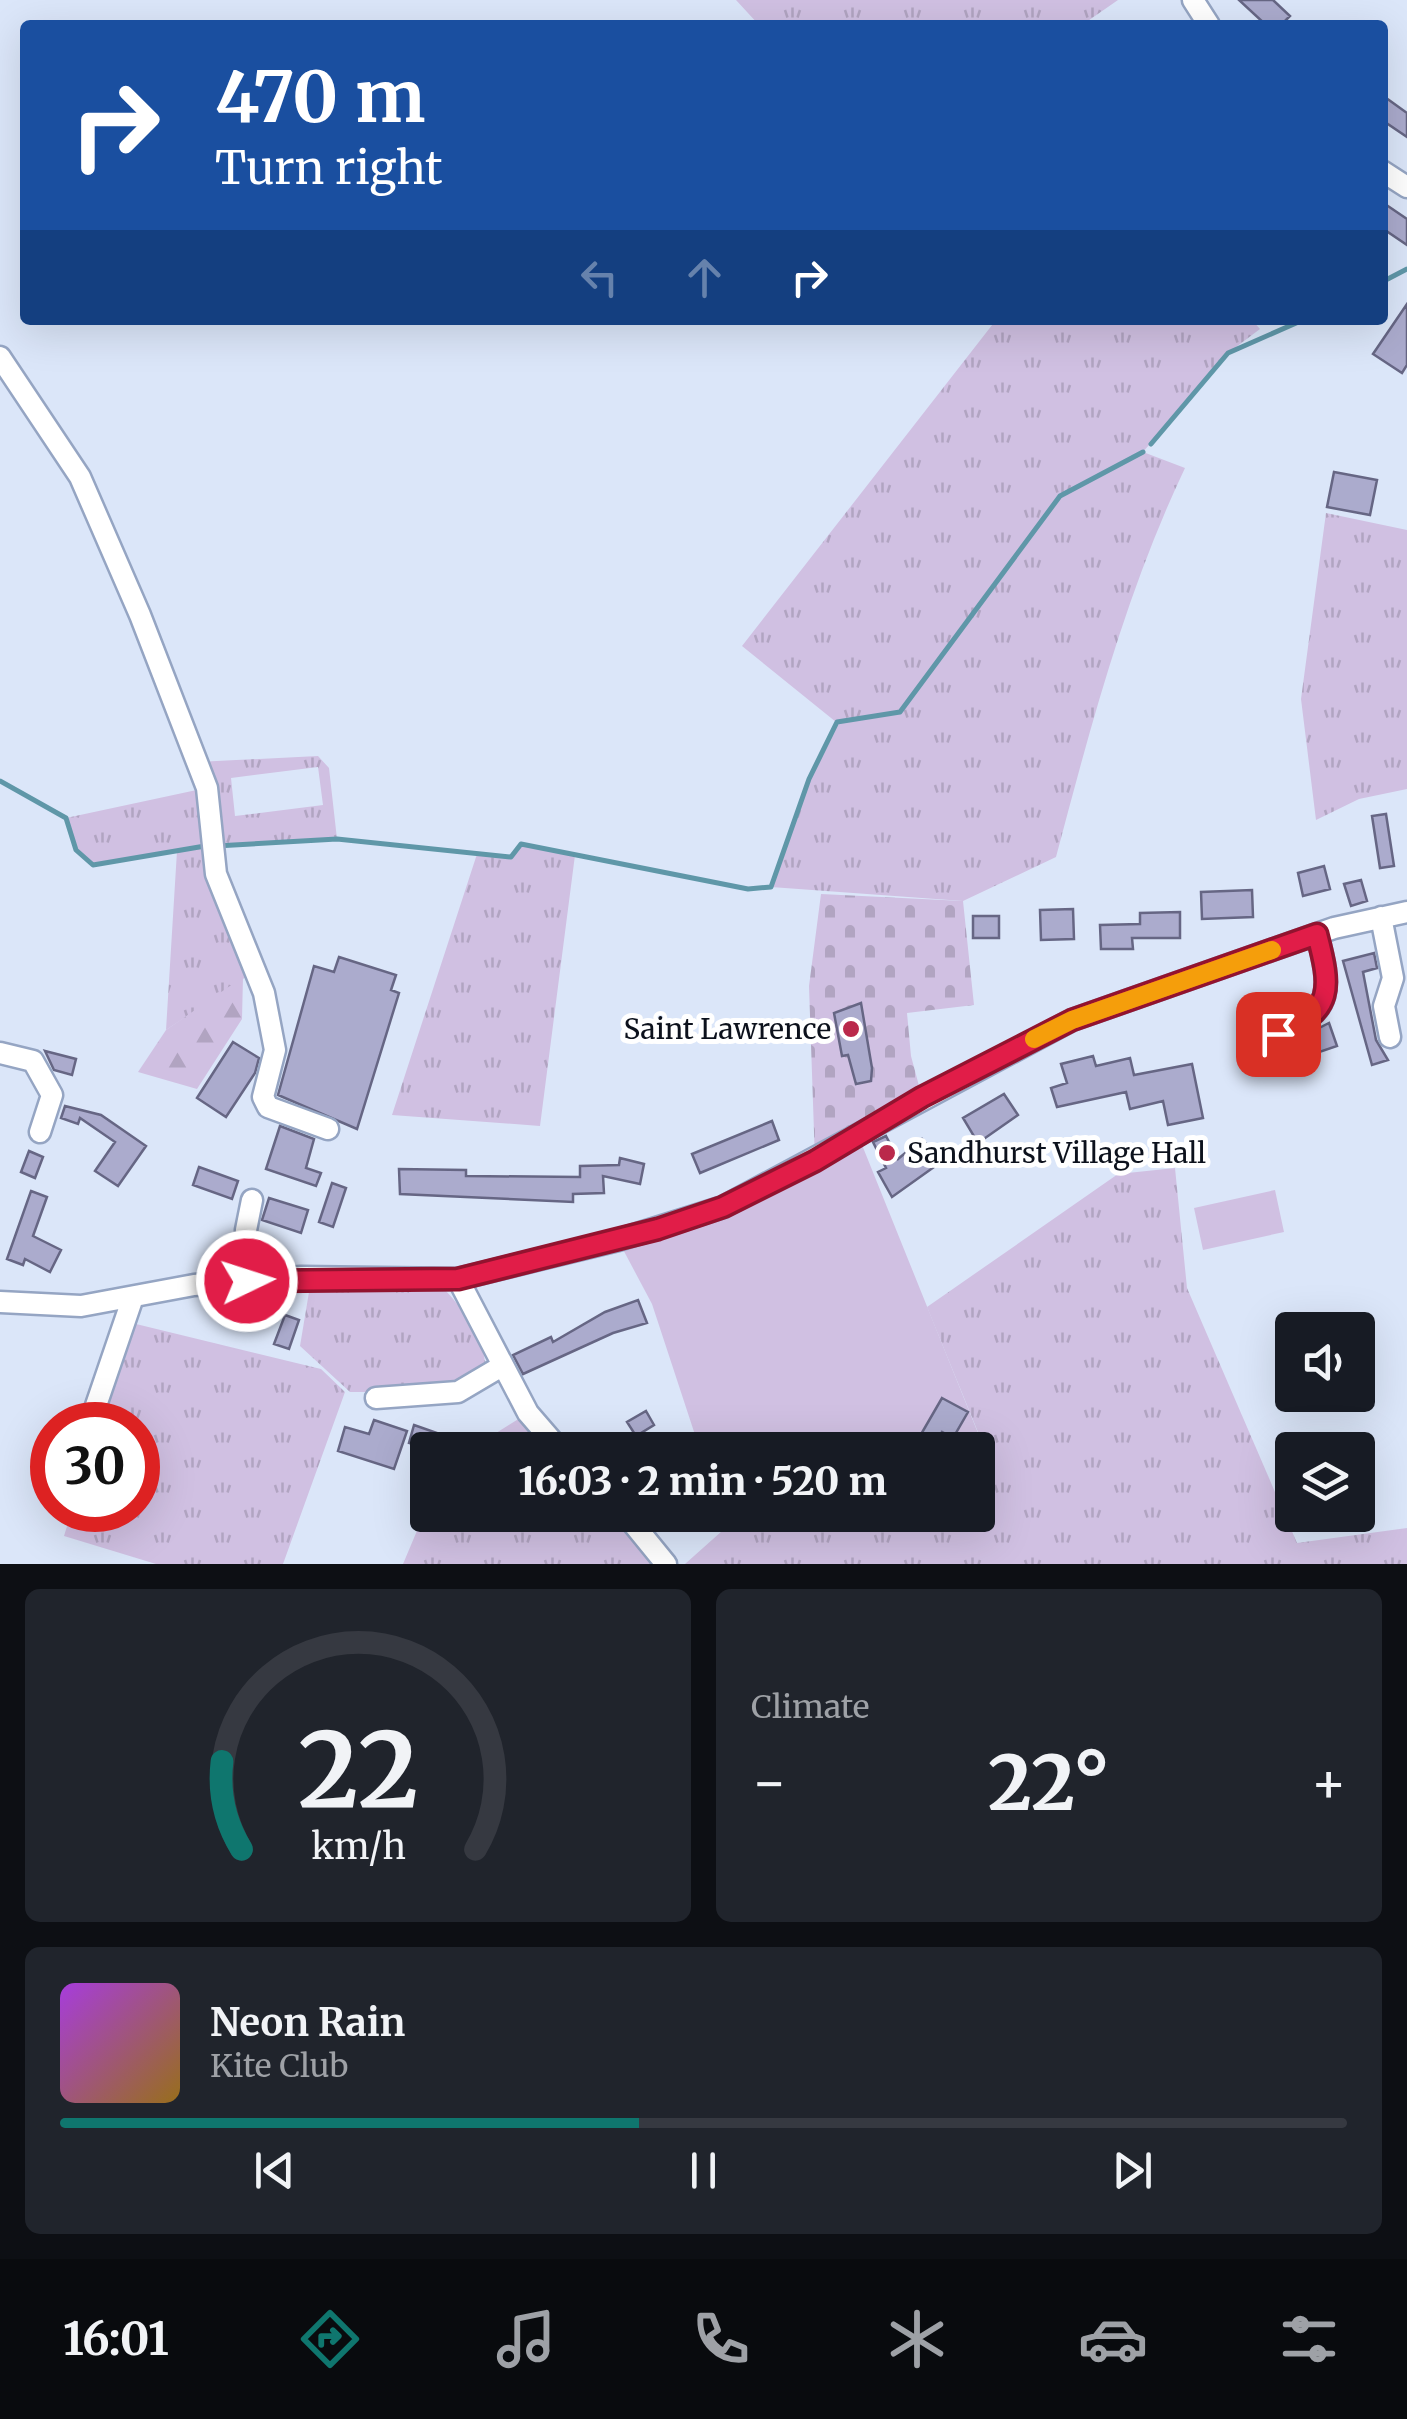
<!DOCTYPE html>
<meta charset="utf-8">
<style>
body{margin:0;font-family:Merriweather,serif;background:#20242c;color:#f1f3f6;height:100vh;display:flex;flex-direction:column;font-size:38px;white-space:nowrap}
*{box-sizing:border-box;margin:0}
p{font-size:32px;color:#9ea1a6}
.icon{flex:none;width:55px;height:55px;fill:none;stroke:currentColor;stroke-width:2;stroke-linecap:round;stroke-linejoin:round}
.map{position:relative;height:1564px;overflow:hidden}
.panel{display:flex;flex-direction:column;gap:25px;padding:25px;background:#0d0f14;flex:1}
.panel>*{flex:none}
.hud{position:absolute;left:20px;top:20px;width:1368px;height:305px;border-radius:10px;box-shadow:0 10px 40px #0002;background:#1a4fa0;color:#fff;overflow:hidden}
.tools{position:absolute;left:1275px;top:1312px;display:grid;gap:20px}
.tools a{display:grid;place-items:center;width:100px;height:100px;border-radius:10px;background:#171b24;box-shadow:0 10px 40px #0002;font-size:50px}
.speed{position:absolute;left:30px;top:1402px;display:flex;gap:20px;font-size:50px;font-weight:700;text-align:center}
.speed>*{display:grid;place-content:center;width:130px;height:130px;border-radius:50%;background:#171b24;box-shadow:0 10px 40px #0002;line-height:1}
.speed .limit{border:15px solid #d22;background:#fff;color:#111}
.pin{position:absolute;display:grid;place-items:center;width:85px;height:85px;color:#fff;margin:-42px;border-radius:20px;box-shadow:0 5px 15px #0006}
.me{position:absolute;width:110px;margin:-55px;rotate:86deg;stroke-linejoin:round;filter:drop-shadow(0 0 8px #0008)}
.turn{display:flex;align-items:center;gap:35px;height:210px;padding:0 30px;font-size:45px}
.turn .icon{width:130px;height:130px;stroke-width:2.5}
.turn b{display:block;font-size:70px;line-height:85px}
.lanes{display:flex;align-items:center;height:95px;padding:0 30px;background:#0003;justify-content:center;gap:50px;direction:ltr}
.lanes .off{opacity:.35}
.big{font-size:75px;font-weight:800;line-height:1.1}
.panel .card{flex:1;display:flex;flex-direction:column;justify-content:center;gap:15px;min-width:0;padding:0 35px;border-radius:15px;background:#20242c}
.panel .dial{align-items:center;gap:0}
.dial svg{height:260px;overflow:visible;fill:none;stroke:#363941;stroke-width:7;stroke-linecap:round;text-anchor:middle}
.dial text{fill:#f1f3f6;stroke:none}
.song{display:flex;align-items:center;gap:30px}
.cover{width:120px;height:120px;border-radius:15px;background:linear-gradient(135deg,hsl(280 70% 55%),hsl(40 70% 35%))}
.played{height:10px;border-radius:5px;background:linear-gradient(90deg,#0f766e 45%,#363941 45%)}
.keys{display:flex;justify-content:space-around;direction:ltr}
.heat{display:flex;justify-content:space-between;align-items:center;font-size:55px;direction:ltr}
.panel .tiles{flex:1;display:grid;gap:25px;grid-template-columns:1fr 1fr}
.card:last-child{grid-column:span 2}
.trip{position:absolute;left:410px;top:1432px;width:585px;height:100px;border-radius:10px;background:#171b24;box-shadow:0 10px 40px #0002;font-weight:800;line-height:100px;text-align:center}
.tabs{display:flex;height:160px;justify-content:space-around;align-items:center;background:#090b0e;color:#9ea1a6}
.tabs .icon{width:70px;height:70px}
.tabs .current{color:#0f766e}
.tabs b{font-size:45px;color:#f1f3f6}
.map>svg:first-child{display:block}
.grass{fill:url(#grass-tufts);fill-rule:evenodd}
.forest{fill:url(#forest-firs)}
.cemetery{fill:url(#cemetery-stones)}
.pitch{fill:#d0c0e2}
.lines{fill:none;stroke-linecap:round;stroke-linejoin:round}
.stream{stroke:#5f97a8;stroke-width:5}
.building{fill:#ababcd;stroke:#666684;stroke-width:2.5}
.minor-casing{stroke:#95a5c3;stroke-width:25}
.minor{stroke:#fff;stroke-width:20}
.route-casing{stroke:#92132f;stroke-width:25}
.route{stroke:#e11d48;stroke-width:18}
.slow{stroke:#f59e0b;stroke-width:18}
.poi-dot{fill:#ba294b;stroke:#fff;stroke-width:4}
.labels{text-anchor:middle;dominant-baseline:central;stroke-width:10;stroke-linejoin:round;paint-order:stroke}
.poi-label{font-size:28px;fill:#0c111c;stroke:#fff;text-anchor:end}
</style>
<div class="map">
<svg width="1407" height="1564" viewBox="0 0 1407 1564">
<defs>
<pattern id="grass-tufts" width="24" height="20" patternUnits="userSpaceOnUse" patternTransform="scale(2.5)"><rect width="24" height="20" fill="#d0c0e2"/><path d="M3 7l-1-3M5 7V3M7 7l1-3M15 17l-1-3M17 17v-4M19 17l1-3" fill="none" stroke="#b1a4c1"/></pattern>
<pattern id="forest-firs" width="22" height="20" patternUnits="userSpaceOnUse" patternTransform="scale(2.5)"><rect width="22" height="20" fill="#d0c0e2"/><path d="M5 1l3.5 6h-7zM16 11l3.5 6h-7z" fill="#b1a4c1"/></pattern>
<pattern id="cemetery-stones" width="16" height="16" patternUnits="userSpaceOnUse" patternTransform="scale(2.5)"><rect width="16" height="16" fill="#d0c0e2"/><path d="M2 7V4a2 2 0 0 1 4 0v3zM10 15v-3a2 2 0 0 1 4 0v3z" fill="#b1a4c1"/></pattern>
</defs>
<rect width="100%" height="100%" fill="#dbe6f9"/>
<!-- grass -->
<path class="grass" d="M736 0H1118L1082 25H759Z
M996 320H1252L1260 329 1228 353 1143 452 1185 468C1126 592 1091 725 1056 857L963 901 771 887 809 779 836 722 742 646Z
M1326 513 1407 530V789L1359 799 1316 820 1301 699Z
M318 756 329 768 337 839 215 846 255 971 166 1030 177 851 93 865 76 850 66 818 206 788 197 762ZM318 767 323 805 235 816 231 778Z
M521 844 575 855 540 1126 392 1115 477 854 511 857Z
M1175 1168 1187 1288 1297 1543 1407 1528V1564H685L740 1515H978V1450H962L982 1442 927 1307 1118 1174Z
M310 1286 442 1287C460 1304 488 1343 485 1370L431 1392H350L300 1346Z
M136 1324 321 1369 345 1392 283 1564H156L64 1536 72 1510H138V1425H100Z
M427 1507 428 1515H612L640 1528 666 1564H403Z"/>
<!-- forest -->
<path class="forest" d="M243 977 242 1019 197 1089 138 1072 166 1030Z
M528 1413 560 1450H469Z"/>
<!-- cemetery -->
<path class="cemetery" d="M821 894 963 901 974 1005 907 1013 911 1056 922 1097 815 1161 809 986Z"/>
<!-- pitch -->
<path class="pitch" d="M858 1135 982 1443 962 1450H700L652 1304 618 1240 657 1229Z
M1275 1190 1284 1232 1203 1250 1194 1208Z"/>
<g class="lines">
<!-- stream -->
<path class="stream" d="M1382 282 1407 269
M1151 444 1228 353 1303 320
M0 781 66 818 76 850 93 865 205 846
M216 846 337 839 511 857 521 844 748 889 771 887 809 779 837 722 900 712 1060 496 1143 452"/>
</g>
<!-- building -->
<path class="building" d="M1239 0H1273L1290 16 1281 25H1266Z
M1382 95 1407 113V137L1382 120Z
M1382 202 1407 219V245L1382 228Z
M1407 304V365L1402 373 1373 354Z
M1334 472 1377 480 1370 515 1327 507Z
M1386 814 1394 866 1380 868 1372 816Z
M1324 866 1330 889 1303 896 1298 873Z
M1361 880 1367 901 1351 906 1344 884Z
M1252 890 1253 917 1202 919 1201 892Z
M1073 909 1074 939 1041 940 1040 910Z
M1180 912V938H1132L1133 949H1101L1100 925 1140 924V913Z
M973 916H999V938H973Z
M1374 953 1377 968 1363 972 1376 1040 1388 1060 1372 1065 1343 961Z
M339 957 396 975 391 990 399 993 357 1129 278 1095 314 966 334 972Z
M861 1003 872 1068 871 1081 856 1084 848 1055 842 1056 834 1013Z
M1329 1023 1337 1046 1290 1062 1284 1046Z
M233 1042 259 1058 255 1073 226 1117 197 1098Z
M45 1051 76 1059 72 1075 54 1070Z
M1093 1056 1096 1066 1130 1058 1134 1075 1192 1064 1203 1118 1168 1125 1163 1101 1130 1109 1126 1092 1057 1107 1051 1088 1067 1083 1061 1064Z
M1004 1094 1018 1115 978 1143 963 1118Z
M65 1106 101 1115 146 1146 118 1186 95 1171 115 1142 80 1118 78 1124 61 1118Z
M772 1121 779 1140 700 1173 692 1154Z
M280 1126 314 1139 306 1168 321 1173 316 1186 266 1169Z
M886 1136 898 1159 922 1139 941 1162 892 1197 878 1172 886 1168 873 1142Z
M29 1151 43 1157 35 1178 21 1172Z
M620 1158 644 1164 640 1184 603 1176 604 1193 573 1194V1202L400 1194 399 1169 466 1170V1176L580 1177V1166L619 1165Z
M199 1167 238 1181 232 1199 193 1185Z
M332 1183 346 1188 333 1227 319 1222Z
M31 1191 47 1197 33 1236 61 1250 50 1272 25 1259 23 1265 7 1259Z
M269 1198 308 1210 301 1233 262 1220Z
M638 1300 647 1323 613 1333 523 1374 513 1355 551 1337 553 1342 605 1312Z
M285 1315 299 1320 289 1349 274 1344Z
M942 1398 968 1412 953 1438 942 1432 935 1444 920 1436Z
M646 1411 654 1425 636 1436 627 1422Z
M374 1420 407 1431 394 1469 338 1451 345 1427 369 1434Z
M414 1425 437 1433 432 1450 409 1443Z"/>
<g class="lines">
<defs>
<path id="minor" d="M1193 0 1209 25
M1382 171 1407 187
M0 357 80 477 140 615 207 788 216 874 264 993 275 1050 263 1097 268 1107 328 1129
M1381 917 1393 978 1384 1006 1390 1037
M1278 1034C1335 1012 1331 988 1317 934
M0 1053 33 1061 52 1095 40 1132
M458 1279 528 1413 560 1450
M247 1281 246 1230 252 1200
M0 1302 81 1306 194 1285 301 1277 458 1279 618 1240 723 1207 1072 1020 1334 928 1407 912
M376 1398 458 1392 502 1366
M90 1423 132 1300
M626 1515 666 1564"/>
</defs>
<!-- minor casing -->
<use href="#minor" class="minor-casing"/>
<!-- minor -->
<use href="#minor" class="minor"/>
</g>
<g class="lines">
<defs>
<path id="route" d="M247 1281 458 1279 658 1229 723 1207 815 1161 922 1097 1072 1020 1317 934C1331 988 1335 1011 1278 1034"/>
</defs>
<!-- route casing -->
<use href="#route" class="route-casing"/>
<!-- route -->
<use href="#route" class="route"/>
<!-- slow -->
<path class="slow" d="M1034 1039 1072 1020 1272 950"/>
</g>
<!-- markers -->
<g class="poi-dot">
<circle cx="851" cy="1029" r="10"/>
<circle cx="887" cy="1153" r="10"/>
</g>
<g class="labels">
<!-- poi labels -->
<g class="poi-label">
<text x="831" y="1029">Saint Lawrence</text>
<text x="907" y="1153" text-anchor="start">Sandhurst Village Hall</text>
</g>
</g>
</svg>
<div class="tools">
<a><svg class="icon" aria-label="sound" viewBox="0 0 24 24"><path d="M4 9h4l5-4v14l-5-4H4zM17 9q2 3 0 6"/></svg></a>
<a><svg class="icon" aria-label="layers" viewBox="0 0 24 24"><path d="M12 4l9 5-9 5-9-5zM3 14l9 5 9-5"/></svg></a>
</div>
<div class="speed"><div class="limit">30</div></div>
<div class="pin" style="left:1278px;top:1034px;background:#d93025"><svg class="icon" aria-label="arrive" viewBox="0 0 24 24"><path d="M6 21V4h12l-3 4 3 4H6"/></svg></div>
<svg class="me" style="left:247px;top:1281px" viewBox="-20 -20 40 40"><circle r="17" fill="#e11d48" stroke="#fff" stroke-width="3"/><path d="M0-11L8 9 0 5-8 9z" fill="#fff"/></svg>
<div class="trip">16:03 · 2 min · 520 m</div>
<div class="hud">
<div class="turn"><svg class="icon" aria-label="right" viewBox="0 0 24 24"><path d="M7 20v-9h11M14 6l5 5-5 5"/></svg><div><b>470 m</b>Turn right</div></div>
<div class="lanes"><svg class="icon off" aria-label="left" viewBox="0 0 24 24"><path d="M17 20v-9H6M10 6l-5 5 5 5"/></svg><svg class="icon off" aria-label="ahead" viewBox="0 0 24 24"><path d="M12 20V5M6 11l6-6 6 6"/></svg><svg class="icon" aria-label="right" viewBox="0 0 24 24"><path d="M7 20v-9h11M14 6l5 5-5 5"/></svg></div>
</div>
</div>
<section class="panel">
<div class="tiles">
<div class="card dial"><svg viewBox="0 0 100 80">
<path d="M14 69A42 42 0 1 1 86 69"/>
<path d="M14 69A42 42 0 0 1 8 42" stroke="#0f766e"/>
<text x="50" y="56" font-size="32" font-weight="700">22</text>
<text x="50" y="72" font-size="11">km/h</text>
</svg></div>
<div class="card"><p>Climate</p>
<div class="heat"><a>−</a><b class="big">22°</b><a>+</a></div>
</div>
<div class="card">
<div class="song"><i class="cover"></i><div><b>Neon Rain</b><p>Kite Club</p></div></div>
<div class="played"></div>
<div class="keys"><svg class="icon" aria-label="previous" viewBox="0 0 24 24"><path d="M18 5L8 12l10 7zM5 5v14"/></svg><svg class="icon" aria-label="pause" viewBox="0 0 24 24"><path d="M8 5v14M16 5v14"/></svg><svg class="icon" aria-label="next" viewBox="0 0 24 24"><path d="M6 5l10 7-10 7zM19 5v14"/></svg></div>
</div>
</div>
</section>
<nav class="tabs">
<b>16:01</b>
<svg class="icon current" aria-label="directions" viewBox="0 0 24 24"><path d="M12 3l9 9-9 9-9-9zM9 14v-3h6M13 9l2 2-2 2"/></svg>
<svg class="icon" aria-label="music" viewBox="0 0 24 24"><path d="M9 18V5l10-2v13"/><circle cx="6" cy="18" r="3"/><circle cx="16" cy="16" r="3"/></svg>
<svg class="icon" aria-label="phone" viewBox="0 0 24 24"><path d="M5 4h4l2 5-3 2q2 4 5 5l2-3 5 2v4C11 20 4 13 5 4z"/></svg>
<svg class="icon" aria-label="climate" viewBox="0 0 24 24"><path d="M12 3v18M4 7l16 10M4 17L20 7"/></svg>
<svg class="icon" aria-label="car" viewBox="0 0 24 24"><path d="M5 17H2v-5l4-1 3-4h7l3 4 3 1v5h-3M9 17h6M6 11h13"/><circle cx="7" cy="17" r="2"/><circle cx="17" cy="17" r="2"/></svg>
<svg class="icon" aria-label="filters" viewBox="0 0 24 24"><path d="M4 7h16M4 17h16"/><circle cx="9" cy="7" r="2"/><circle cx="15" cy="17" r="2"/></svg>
</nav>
